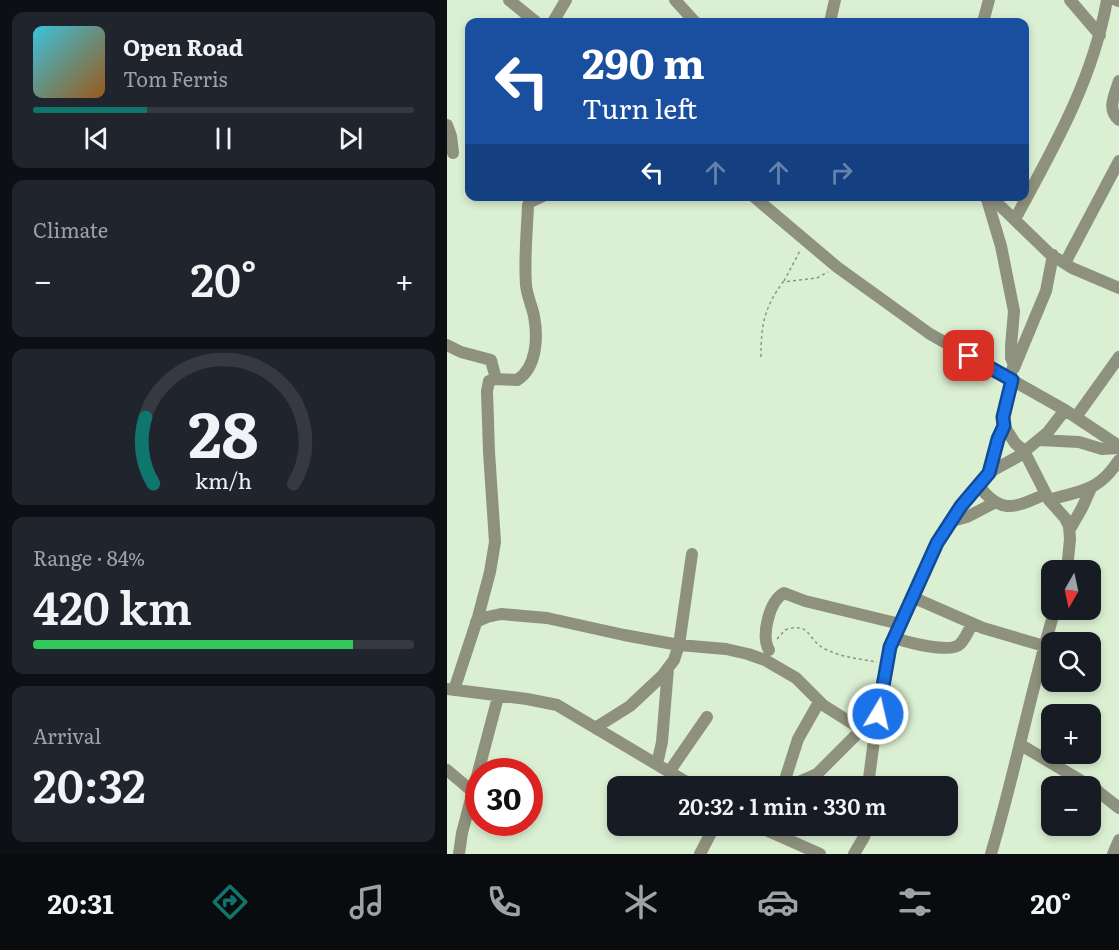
<!DOCTYPE html>
<meta charset="utf-8">
<style>
body{margin:0;font-family:Literata,serif;background:#20242c;color:#f1f3f6;height:100vh;display:flex;flex-direction:column;font-size:22px;white-space:nowrap}
*{box-sizing:border-box;margin:0}
p{font-size:20px;color:#9ea1a6}
.icon{flex:none;width:33px;height:33px;fill:none;stroke:currentColor;stroke-width:2;stroke-linecap:round;stroke-linejoin:round}
.map{position:relative;flex:1;overflow:hidden}
.drawer{display:flex;flex-direction:column;gap:12px;padding:12px;background:#0d0f14;width:447px}
.drawer>*{flex:none}
.top-card{position:absolute;left:18px;top:18px;width:564px;height:183px;border-radius:12px;box-shadow:0 3px 9px #0003;background:#1a4fa0;color:#fff;overflow:hidden}
.needle{width:39px;rotate:189deg}
.tools{position:absolute;left:594px;top:560px;display:grid;gap:12px}
.tools a{display:grid;place-items:center;width:60px;height:60px;border-radius:12px;background:#171b24;box-shadow:0 3px 9px #0003;font-size:30px}
.speed{position:absolute;left:18px;top:758px;display:flex;gap:12px;font-size:30px;font-weight:700;text-align:center}
.speed>*{display:grid;place-content:center;width:78px;height:78px;border-radius:50%;background:#171b24;box-shadow:0 3px 9px #0003;line-height:1}
.speed .limit{border:9px solid #d22;background:#fff;color:#111}
.pin{position:absolute;display:grid;place-items:center;width:51px;height:51px;color:#fff;margin:-26px;border-radius:12px;box-shadow:0 3px 9px #0006}
.me{position:absolute;width:66px;margin:-33px;rotate:9deg;stroke-linejoin:round;filter:drop-shadow(0 0 4px #0008)}
.turn{display:flex;align-items:center;gap:21px;height:126px;padding:0 18px;font-size:27px}
.turn .icon{width:78px;height:78px;stroke-width:2.5}
.turn b{display:block;font-size:42px;line-height:51px}
.lanes{display:flex;align-items:center;height:57px;padding:0 18px;background:#0003;justify-content:center;gap:30px;direction:ltr}
.lanes .off{opacity:.35}
.big{font-size:45px;font-weight:600;line-height:1.1}
.drawer .tile{flex:1;display:flex;flex-direction:column;justify-content:center;gap:9px;min-width:0;padding:0 21px;border-radius:12px;background:#20242c}
.drawer .dial{align-items:center;gap:0}
.dial svg{height:156px;overflow:visible;fill:none;stroke:#363941;stroke-width:7;stroke-linecap:round;text-anchor:middle}
.dial text{fill:#f1f3f6;stroke:none}
.song{display:flex;align-items:center;gap:18px}
.cover{width:72px;height:72px;border-radius:9px;background:linear-gradient(135deg,hsl(190 70% 55%),hsl(30 70% 35%))}
.played{height:6px;border-radius:3px;background:linear-gradient(90deg,#0f766e 30%,#363941 30%)}
.keys{display:flex;justify-content:space-around;direction:ltr}
.heat{display:flex;justify-content:space-between;align-items:center;font-size:33px;direction:ltr}
.charge{height:9px;border-radius:4px;background:linear-gradient(90deg,#34c759 84%,#363941 0)}
.trip{position:absolute;left:160px;top:776px;width:351px;height:60px;border-radius:12px;background:#171b24;box-shadow:0 3px 9px #0003;font-weight:600;line-height:60px;text-align:center}
.tabs{display:flex;height:96px;justify-content:space-around;align-items:center;background:#090b0e;color:#9ea1a6}
.tabs .icon{width:42px;height:42px}
.tabs .selected{color:#0f766e}
.tabs b{font-size:27px;color:#f1f3f6}
main{display:flex;flex:1;min-height:0}
.map>svg:first-child{display:block}
.lines{fill:none;stroke-linecap:round;stroke-linejoin:round}
.path{stroke:#889782;stroke-width:1.5;stroke-dasharray:3 3;stroke-linecap:butt}
.minor{stroke:#8e917d;stroke-width:12}
.route-casing{stroke:#114b97;stroke-width:15}
.route{stroke:#1a73e8;stroke-width:10}
</style>
<main>
<section class="drawer">
<div class="tile">
<div class="song"><i class="cover"></i><div><b>Open Road</b><p>Tom Ferris</p></div></div>
<div class="played"></div>
<div class="keys"><svg class="icon" aria-label="previous" viewBox="0 0 24 24"><path d="M18 5L8 12l10 7zM5 5v14"/></svg><svg class="icon" aria-label="pause" viewBox="0 0 24 24"><path d="M8 5v14M16 5v14"/></svg><svg class="icon" aria-label="next" viewBox="0 0 24 24"><path d="M6 5l10 7-10 7zM19 5v14"/></svg></div>
</div>
<div class="tile"><p>Climate</p>
<div class="heat"><a>−</a><b class="big">20°</b><a>+</a></div>
</div>
<div class="tile dial"><svg viewBox="0 0 100 80">
<path d="M14 69A42 42 0 1 1 86 69"/>
<path d="M14 69A42 42 0 0 1 10 35" stroke="#0f766e"/>
<text x="50" y="56" font-size="32" font-weight="700">28</text>
<text x="50" y="72" font-size="11">km/h</text>
</svg></div>
<div class="tile"><p>Range · 84%</p><b class="big">420 km</b><div class="charge"></div></div>
<div class="tile"><p>Arrival</p><b class="big">20:32</b></div>
</section>
<div class="map">
<svg width="672" height="854" viewBox="0 0 672 854">
<rect width="100%" height="100%" fill="#dbf0d3"/>
<g class="lines">
<!-- path -->
<path class="path" d="M337 281 354 249
M314 357C314 325 317 308 336 282L370 278 381 272
M330 639 338 630C364 621 360 640 378 649 394 657 412 659 430 662"/>
<!-- minor -->
<path class="minor" d="M62 0 89 22
M228 0 248 22
M623 0 653 35
M669 0 672 1
M106 22 119 0
M383 22 388 0
M536 22 542 0
M672 81C668 95 659 109 672 120
M0 125 4 136 6 153
M306 196 390 267 483 334 618 410 672 446
M539 196 554 246 567 311 564 346V358L567 365 562 378
M543 196 603 254 625 268 672 288
M568 219C606 149 646 80 660 0
M618 263 672 161
M0 345 14 352 44 360 49 379
M567 368 599 291 606 255
M565 380 556 417 557 426 568 443 577 451 602 500 618 518 622 526 623 539 620 570
M629 417 672 357
M592 440 632 442 655 449 672 448
M541 473 551 439 557 426
M532 486C555 516 568 507 599 494
M602 500C635 490 651 492 672 460
M505 521 520 517 547 503
M623 529 635 508 644 488
M465 597 536 628 597 646
M29 622 40 617 54 614 100 618 177 635 232 645 279 649 301 654 318 660 349 678 376 705 414 729
M447 638C460 642 503 654 513 644 519 638 522 630 525 623
M322 650C314 636 322 601 337 593L358 601 453 624
M1 689 80 699 110 705 246 786
M7 690 31 617 43 572 48 542 42 452 40 391 42 381 49 379 70 380C90 368 91 337 87 316 85 306 80 296 79 285 77 258 80 232 81 205L83 202 96 196
M148 728 183 706 215 676 227 660 232 645 245 554
M574 745 643 786
M210 764 215 742 221 668
M0 770 26 792
M222 772 260 717
M336 786 351 739 372 702
M343 786 370 774 419 725
M421 786 433 694 443 647 491 543 514 506 541 473 572 456 601 432 618 410
M644 786 672 808
M308 825 373 854
M12 854 15 833 51 697
M253 854 268 825
M407 854 417 837 421 825
M544 854C568 773 584 690 608 609
M666 854 672 840"/>
</g>
<g class="lines">
<defs>
<path id="route" d="M431 714 443 647 490 543 514 506 542 473 551 439 557 426 556 417 565 380 522 356"/>
</defs>
<!-- route casing -->
<use href="#route" class="route-casing"/>
<!-- route -->
<use href="#route" class="route"/>
</g>
</svg>
<div class="tools">
<a><svg class="needle" viewBox="-14 -14 28 28"><path d="M0-13l5 13h-10z" fill="#e53935"/><path d="M0 13l5-13h-10z" fill="#9ea1a6"/></svg></a>
<a><svg class="icon" aria-label="search" viewBox="0 0 24 24"><circle cx="10" cy="10" r="6"/><path d="M15 15l6 6"/></svg></a>
<a>+</a>
<a>−</a>
</div>
<div class="speed"><div class="limit">30</div></div>
<div class="pin" style="left:522px;top:356px;background:#d93025"><svg class="icon" aria-label="arrive" viewBox="0 0 24 24"><path d="M6 21V4h12l-3 4 3 4H6"/></svg></div>
<svg class="me" style="left:431px;top:714px" viewBox="-20 -20 40 40"><circle r="17" fill="#1a73e8" stroke="#fff" stroke-width="3"/><path d="M0-11L8 9 0 5-8 9z" fill="#fff"/></svg>
<div class="trip">20:32 · 1 min · 330 m</div>
<div class="top-card">
<div class="turn"><svg class="icon" aria-label="left" viewBox="0 0 24 24"><path d="M17 20v-9H6M10 6l-5 5 5 5"/></svg><div><b>290 m</b>Turn left</div></div>
<div class="lanes"><svg class="icon" aria-label="left" viewBox="0 0 24 24"><path d="M17 20v-9H6M10 6l-5 5 5 5"/></svg><svg class="icon off" aria-label="ahead" viewBox="0 0 24 24"><path d="M12 20V5M6 11l6-6 6 6"/></svg><svg class="icon off" aria-label="ahead" viewBox="0 0 24 24"><path d="M12 20V5M6 11l6-6 6 6"/></svg><svg class="icon off" aria-label="right" viewBox="0 0 24 24"><path d="M7 20v-9h11M14 6l5 5-5 5"/></svg></div>
</div>
</div>
</main>
<nav class="tabs">
<b>20:31</b>
<svg class="icon selected" aria-label="directions" viewBox="0 0 24 24"><path d="M12 3l9 9-9 9-9-9zM9 14v-3h6M13 9l2 2-2 2"/></svg>
<svg class="icon" aria-label="music" viewBox="0 0 24 24"><path d="M9 18V5l10-2v13"/><circle cx="6" cy="18" r="3"/><circle cx="16" cy="16" r="3"/></svg>
<svg class="icon" aria-label="phone" viewBox="0 0 24 24"><path d="M5 4h4l2 5-3 2q2 4 5 5l2-3 5 2v4C11 20 4 13 5 4z"/></svg>
<svg class="icon" aria-label="climate" viewBox="0 0 24 24"><path d="M12 3v18M4 7l16 10M4 17L20 7"/></svg>
<svg class="icon" aria-label="car" viewBox="0 0 24 24"><path d="M5 17H2v-5l4-1 3-4h7l3 4 3 1v5h-3M9 17h6M6 11h13"/><circle cx="7" cy="17" r="2"/><circle cx="17" cy="17" r="2"/></svg>
<svg class="icon" aria-label="filters" viewBox="0 0 24 24"><path d="M4 7h16M4 17h16"/><circle cx="9" cy="7" r="2"/><circle cx="15" cy="17" r="2"/></svg>
<b>20°</b>
</nav>
